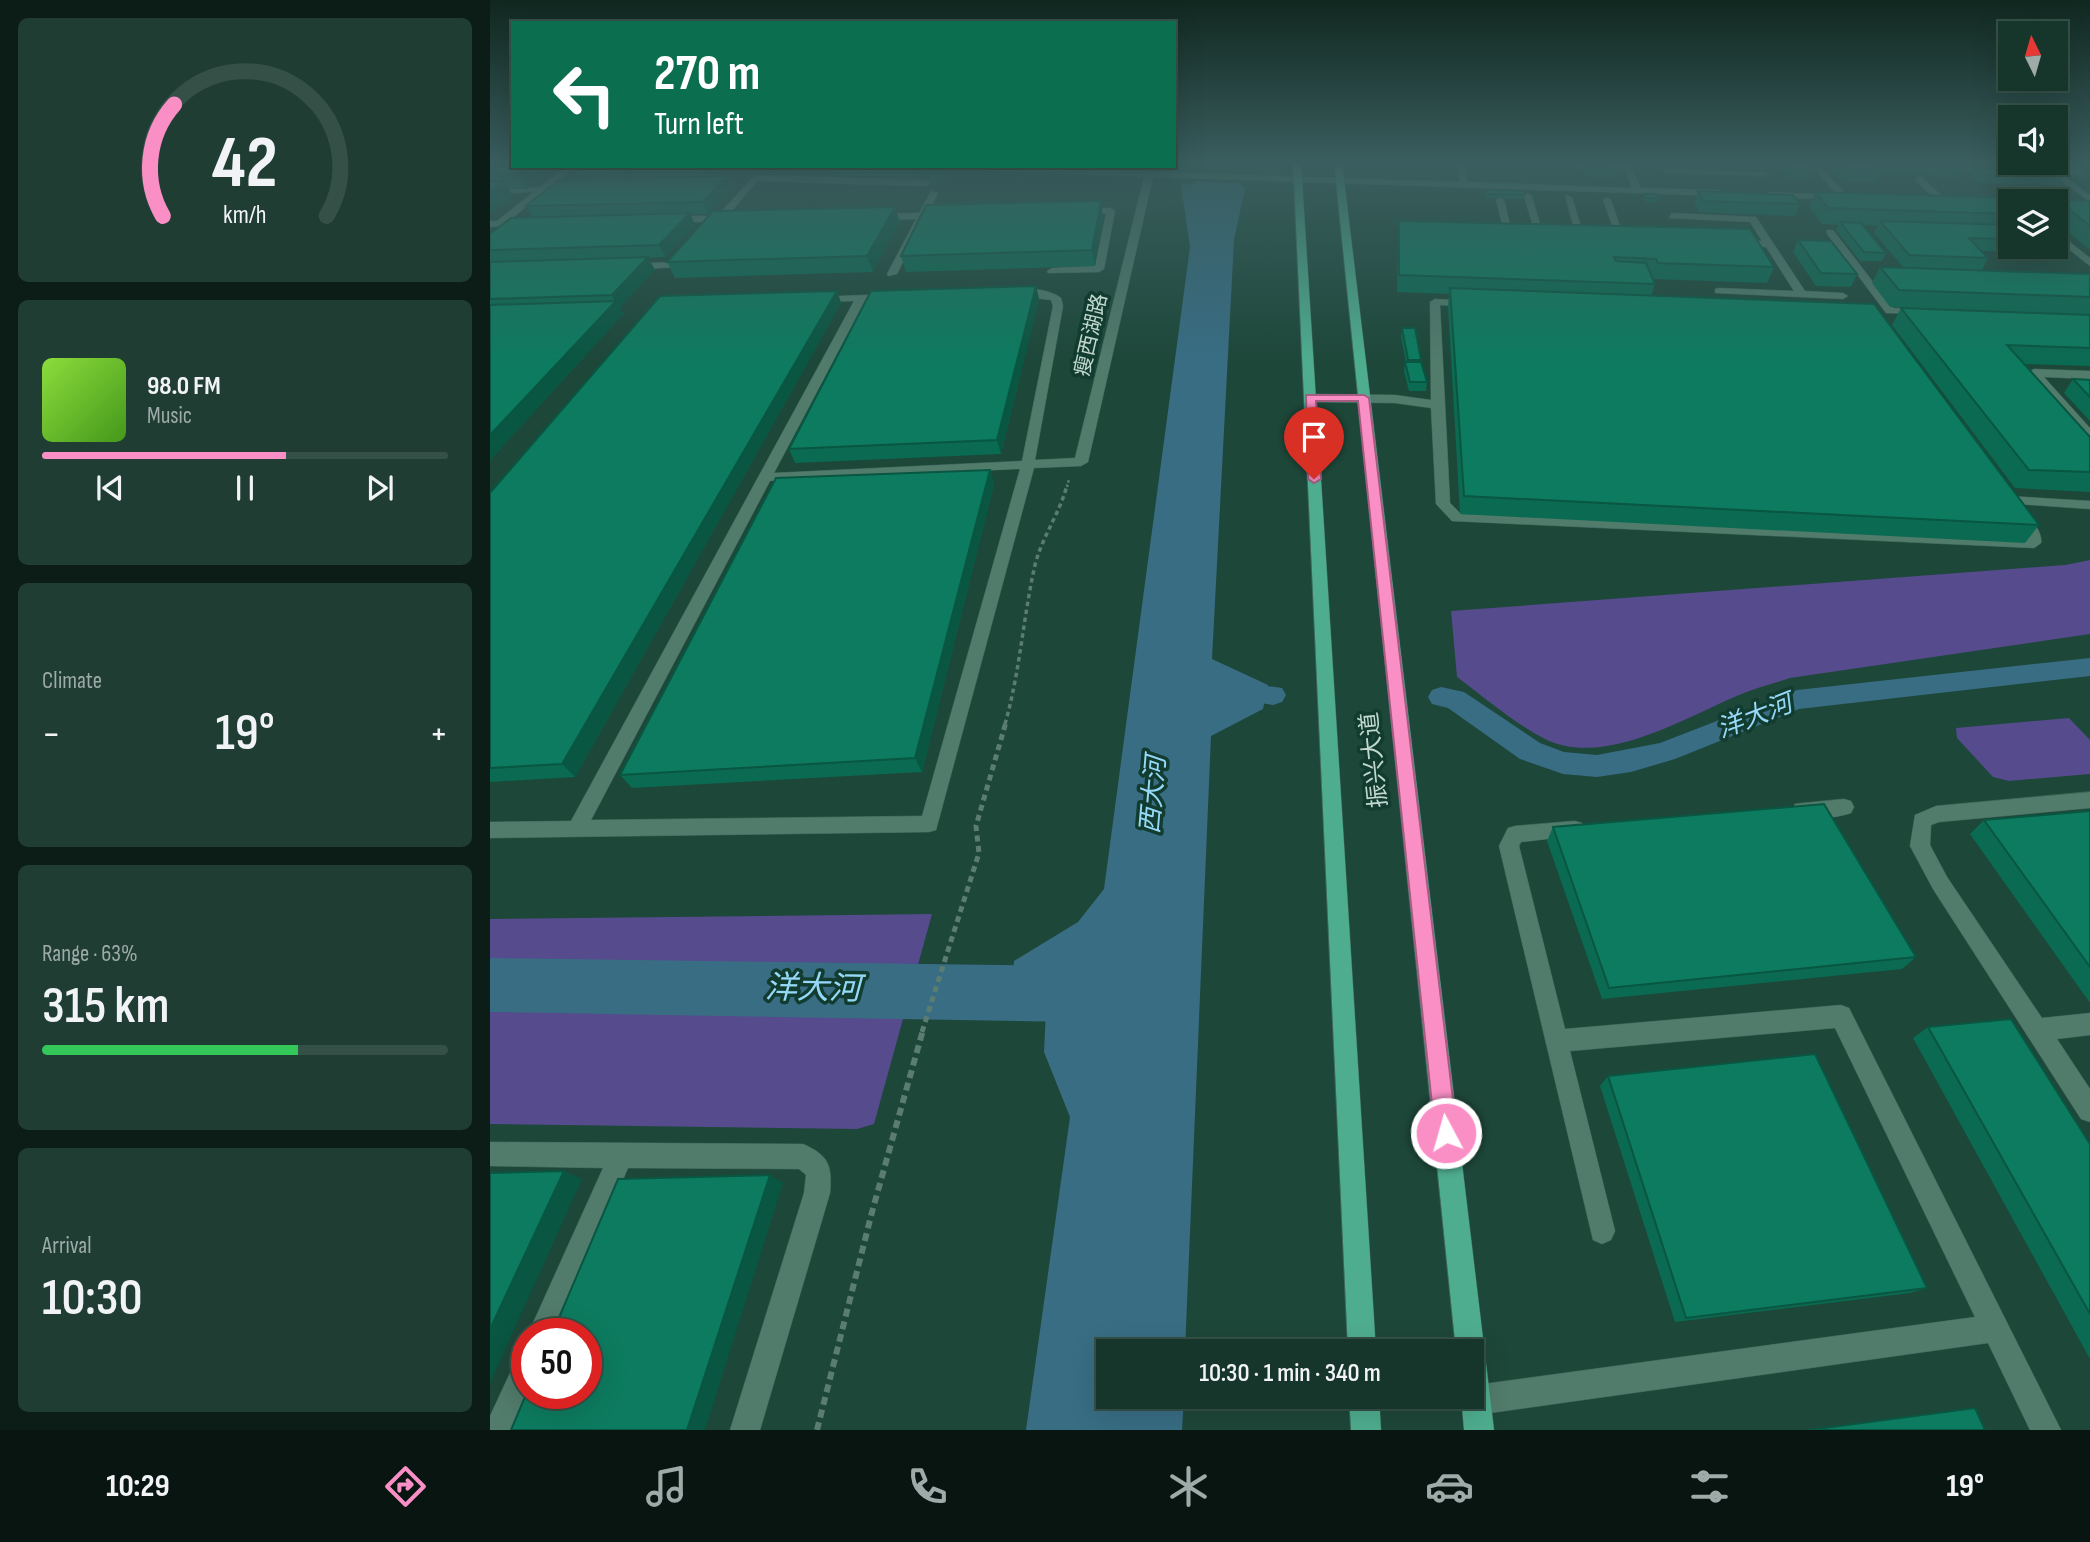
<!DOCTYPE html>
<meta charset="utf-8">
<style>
body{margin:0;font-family:"Sofia Sans Condensed","Noto Sans SC",sans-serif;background:#1f3d33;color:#f1f3f6;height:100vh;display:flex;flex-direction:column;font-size:26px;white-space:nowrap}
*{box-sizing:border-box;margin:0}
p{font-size:23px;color:#9eaba9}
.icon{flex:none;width:38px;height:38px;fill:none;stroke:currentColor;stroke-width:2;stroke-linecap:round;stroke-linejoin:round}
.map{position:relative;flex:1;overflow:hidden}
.side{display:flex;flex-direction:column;gap:18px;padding:18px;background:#0c1d18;width:490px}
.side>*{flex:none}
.guide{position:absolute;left:21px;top:21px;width:665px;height:147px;border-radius:0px;box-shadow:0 7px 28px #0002,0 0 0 2px #355047;background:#0b6e4f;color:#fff;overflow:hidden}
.needle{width:46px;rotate:355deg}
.buttons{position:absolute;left:1508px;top:21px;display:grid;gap:14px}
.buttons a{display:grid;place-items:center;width:70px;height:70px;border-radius:0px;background:#16352b;box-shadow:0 7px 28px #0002,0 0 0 2px #355047;font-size:35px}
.speed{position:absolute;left:21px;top:1318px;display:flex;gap:14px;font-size:35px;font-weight:700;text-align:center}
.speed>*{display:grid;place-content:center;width:91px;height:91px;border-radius:50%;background:#16352b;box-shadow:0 7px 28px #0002,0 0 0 2px #355047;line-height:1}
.speed .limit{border:10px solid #d22;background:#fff;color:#111}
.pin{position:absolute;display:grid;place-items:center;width:60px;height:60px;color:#fff;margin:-72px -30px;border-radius:50% 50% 50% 0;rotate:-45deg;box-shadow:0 0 7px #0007}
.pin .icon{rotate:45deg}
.me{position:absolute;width:77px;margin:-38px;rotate:354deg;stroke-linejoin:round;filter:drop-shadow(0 0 5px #0008)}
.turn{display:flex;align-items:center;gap:24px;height:147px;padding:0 28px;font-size:32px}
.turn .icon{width:91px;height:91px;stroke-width:2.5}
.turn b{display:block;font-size:49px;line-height:60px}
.big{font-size:52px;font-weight:600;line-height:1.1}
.side .card{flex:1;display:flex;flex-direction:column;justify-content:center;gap:10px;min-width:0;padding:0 24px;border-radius:10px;background:#1f3d33}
.side .dial{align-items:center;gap:0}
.dial svg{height:182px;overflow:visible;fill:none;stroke:#355047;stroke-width:7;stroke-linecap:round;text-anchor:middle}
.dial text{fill:#f1f3f6;stroke:none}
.song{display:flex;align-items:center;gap:21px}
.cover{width:84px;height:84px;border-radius:10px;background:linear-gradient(135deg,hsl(90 70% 55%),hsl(100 70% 35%))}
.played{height:7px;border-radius:4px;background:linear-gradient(90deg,#fa8fc6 60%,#355047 60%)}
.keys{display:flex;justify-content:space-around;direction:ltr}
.heat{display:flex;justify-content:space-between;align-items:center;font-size:38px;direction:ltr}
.charge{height:10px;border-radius:5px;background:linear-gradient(90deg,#34c759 63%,#355047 0)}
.trip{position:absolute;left:606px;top:1339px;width:388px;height:70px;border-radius:0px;background:#16352b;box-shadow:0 7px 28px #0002,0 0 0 2px #355047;font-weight:600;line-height:70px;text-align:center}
.tab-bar{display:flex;height:112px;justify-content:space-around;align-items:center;background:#091511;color:#9eaba9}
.tab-bar .icon{width:49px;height:49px}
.tab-bar .active{color:#fa8fc6}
.tab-bar b{font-size:32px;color:#f1f3f6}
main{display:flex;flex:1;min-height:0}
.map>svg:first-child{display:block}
.green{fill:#564b8d}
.water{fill:#386d84}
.pier{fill:#1d4739}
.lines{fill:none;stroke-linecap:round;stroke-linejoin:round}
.canal{fill:#386d84;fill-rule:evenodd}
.river{fill:#386d84;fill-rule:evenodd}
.minor-casing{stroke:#3e6458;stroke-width:1}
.major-casing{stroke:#3e6458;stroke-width:1}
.path-far3{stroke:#5b7d71;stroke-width:2.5;stroke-dasharray:2.5 2;stroke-linecap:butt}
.path-far2{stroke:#5b7d71;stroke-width:3.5;stroke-dasharray:4.5 3.5;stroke-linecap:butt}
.path-far1{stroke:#5b7d71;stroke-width:5;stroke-dasharray:6 4.5;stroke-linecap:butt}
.path{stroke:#5b7d71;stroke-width:6;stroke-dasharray:8 5;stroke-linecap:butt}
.minor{fill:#517b6b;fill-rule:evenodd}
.major{fill:#4fad8f;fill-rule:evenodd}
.wall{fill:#0b6a52}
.shaded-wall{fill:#095642}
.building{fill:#0d7b5f;stroke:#095642;stroke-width:2}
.route{fill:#fa8fc6;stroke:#a25d81;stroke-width:2}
.labels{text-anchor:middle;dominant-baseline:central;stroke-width:7;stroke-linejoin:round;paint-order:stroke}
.far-street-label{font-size:21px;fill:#c2d8cf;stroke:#113c2f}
.street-label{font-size:24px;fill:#c2d8cf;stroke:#113c2f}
.water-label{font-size:26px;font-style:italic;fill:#96d8f7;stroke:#113c2f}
.near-water-label{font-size:32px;font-style:italic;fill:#96d8f7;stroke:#113c2f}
</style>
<main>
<section class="side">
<div class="card dial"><svg viewBox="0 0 100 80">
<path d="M14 69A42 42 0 1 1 86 69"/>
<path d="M14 69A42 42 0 0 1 19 20" stroke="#fa8fc6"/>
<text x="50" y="56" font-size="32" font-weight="700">42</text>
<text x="50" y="72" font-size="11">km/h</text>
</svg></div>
<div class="card">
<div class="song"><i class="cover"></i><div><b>98.0 FM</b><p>Music</p></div></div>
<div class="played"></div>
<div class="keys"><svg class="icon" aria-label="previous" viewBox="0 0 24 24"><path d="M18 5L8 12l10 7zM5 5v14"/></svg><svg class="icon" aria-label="pause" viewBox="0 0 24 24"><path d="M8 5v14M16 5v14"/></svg><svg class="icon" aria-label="next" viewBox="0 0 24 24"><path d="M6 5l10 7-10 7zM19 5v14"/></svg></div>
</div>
<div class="card"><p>Climate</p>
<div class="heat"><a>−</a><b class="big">19°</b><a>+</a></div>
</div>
<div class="card"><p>Range · 63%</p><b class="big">315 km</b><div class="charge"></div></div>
<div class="card"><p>Arrival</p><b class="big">10:30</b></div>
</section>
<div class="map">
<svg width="1600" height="1430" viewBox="0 0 1600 1430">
<rect width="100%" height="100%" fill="#1d4739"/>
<!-- green -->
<path class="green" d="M1600 560V634L1300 678C1285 683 1269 687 1254 693 1199 715 1115 769 1055 739 1024 723 995 698 967 677L961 611 1575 565Z
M1579 718 1600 740V774L1519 781 1503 777 1467 738 1466 728Z
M442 914 384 1124 367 1129 0 1124V919Z"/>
<!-- water -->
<path class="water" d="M709 162H748L747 182 755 188 744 240 722 659 778 685 773 709 721 736 695 1351H618V1396L694 1397 692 1430H536L580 1117 554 1052 556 1010 520 1002 524 961 588 922 614 889 700 247 691 185 705 184Z"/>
<!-- pier -->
<path class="pier" d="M705 167 751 168 750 181 754 183 693 181H702Z"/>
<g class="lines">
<!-- canal -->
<path class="canal" d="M1600 658V676L1309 709 1185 759 1141 772 1107 777 1073 774 1030 759 958 708 942 704 938 697 942 690 951 687 974 692 1050 743 1074 752 1107 755 1170 743 1307 690Z
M741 681 792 688 796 695 792 702 783 705 732 697 728 690 732 683Z"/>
<!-- river -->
<path class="river" d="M0 958 582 966 602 974 611 994 602 1014 582 1022 0 1012Z"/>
<defs>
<path id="minor" d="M967 162H975L977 182 1142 188 1135 170 1093 169 1070 162 1141 166 1151 188 1230 190 1234 193 1230 196 663 177 598 462 591 466 544 468 446 830 439 832 0 838V822L81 821 364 301 328 302 324 301V297L401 294 406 297 401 300 375 301 284 473 532 461 563 306 561 300 520 295 519 293C531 285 560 289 571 298L573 306 545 460 585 458 654 177 393 166H481L969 182ZM530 469 432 816 101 820 280 481Z
M1169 162H1177L1180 169 1274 172 1278 174 1274 176 1177 173Z
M1325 162 1357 195V199L1279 198 1275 195 1279 192 1347 195 1321 164Z
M1572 162H1581L1594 171 1591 175H1572L1600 195V202L1561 174 1537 171 1541 169 1582 170Z
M77 166H86L61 187 80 186 83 191 54 192 19 221 35 220 40 223 38 225 0 227V221H7L43 192 0 194V188L50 187Z
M1474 167 1509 168 1513 170 1509 172 1471 171Z
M265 175 436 180 440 183 436 186 267 181 236 218H243V222H178L173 219 178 216H227Z
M1426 177H1432L1454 198V202H1448L1426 181Z
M441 191 448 193 438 213 458 215 435 218 407 274 398 276 397 274 426 219 387 220 382 217 387 214 429 213Z
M1038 193 1042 196 1054 238 1046 236 1034 196Z
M1075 195 1082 197 1095 240 1087 238Z
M1010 197 1014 200 1023 237 1015 235 1006 200Z
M1117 197 1121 200 1135 241 1127 239 1113 200Z
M589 208H621L625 211 614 269 609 272 558 273 557 271 562 268 605 266 616 214 586 213Z
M1182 213 1266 217 1315 291 1353 293 1358 296 1353 299 1225 293V289L1229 288 1304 291 1276 247 1247 246 1242 243 1247 240 1272 241 1260 222 1179 218Z
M1337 230H1343L1403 308 1431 309 1436 312 1435 314 1396 313 1337 234Z
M1566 231 1600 258V266L1566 239Z
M192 250 200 252 186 267 141 270 136 267 141 264 180 262Z
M945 299 981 301 986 304 981 307 950 305 960 503 971 514 1538 538 1522 515 1529 511C1539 514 1553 532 1551 543L1544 548 962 521 946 504 941 408 905 403 820 402 814 398 820 394 905 395 941 400 940 302Z
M1544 369 1600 371V379L1554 377 1600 428V440L1595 439 1540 375 1538 373Z
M1518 496 1600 501V509L1513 503 1511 500Z
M1600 792V808L1449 822 1441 825 1440 845 1457 877 1552 1018 1600 1013V1035L1567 1039 1600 1089V1122L1591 1119 1443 889 1420 846 1425 815 1446 806Z
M1354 799 1361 801 1364 807 1361 813C1346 818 1320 821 1305 816L1302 810 1305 804Z
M1085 821 1092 823 1095 829 1092 835 1031 842 1029 846 1075 1029 1351 1005 1359 1008 1571 1430H1540L1498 1343 986 1415 976 1410 971 1400 973 1396H982V1387L986 1385 1485 1317 1345 1028 1080 1051 1125 1231 1121 1240 1112 1244 1103 1240 1009 846 1018 828 1025 826Z
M0 1142 313 1144C340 1156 342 1166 340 1193L270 1430H240L314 1193 316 1175 309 1169 138 1168 66 1334H38L113 1168 0 1166Z
M37 1354V1393H41L24 1430H0V1416L27 1358Z"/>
<path id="major" d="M803 162H811L886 1351H858Z
M844 162H852L1004 1430H974L971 1396H982V1351H966Z
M859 1396H889L891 1430H861Z"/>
</defs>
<!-- minor casing -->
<use href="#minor" class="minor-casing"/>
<!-- major casing -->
<use href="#major" class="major-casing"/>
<!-- path-far3 -->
<path class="path-far3" d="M577 487 579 479"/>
<!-- path-far2 -->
<path class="path-far2" d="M515 724C530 672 533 618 545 565 552 537 570 513 577 485"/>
<!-- path-far1 -->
<path class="path-far1" d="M432 1032 489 853 486 826 516 722"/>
<!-- path -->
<path class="path" d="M327 1430 382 1212 433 1030"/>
<!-- minor -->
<use href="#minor" class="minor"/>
<!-- major -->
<use href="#major" class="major"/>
</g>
<!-- wall -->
<path class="wall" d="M0 162 23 166H60L62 169 37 189H19L23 196 0 214Z
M1176 162H1257L1255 169 1179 166Z
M1287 162H1313L1321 171 1318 179 1299 178Z
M1335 162H1521V163H1566V162H1578L1574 168 1472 165 1467 177 1390 174 1387 182 1353 181Z
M94 166 229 168 221 177 242 187 218 214H200L205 225 175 257 158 258 165 270 130 307 133 314 0 460V234L42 217 36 206 84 180 82 176Z
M427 166 429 174 424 178 347 175 344 168Z
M1095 168 1126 173 1125 177 1096 176 1094 172Z
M1486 169 1572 178 1568 185 1490 183 1482 177Z
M454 174 455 178 453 182 439 183 438 179Z
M995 190 1034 195 1033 199 996 198Z
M1208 191 1310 204 1305 216 1209 212 1204 203Z
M1325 192 1521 201V247H1554L1550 253 1492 251 1498 258 1492 270 1413 267 1384 233 1388 226 1373 225 1396 253 1392 261H1370L1346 230 1349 225 1332 224 1319 207Z
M1154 194 1168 198 1166 202H1155L1153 198Z
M1568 200 1600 201V250L1566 222V202Z
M405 207 410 222 383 272 185 278 177 262Z
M613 216 605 266 416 272 411 256Z
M909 221 1284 267 1277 283 1163 279 1161 275 1165 284 1161 296 1549 525 1535 543 970 514 958 305 959 294 907 292 908 237Z
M1308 240 1367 274 1361 287 1326 286 1303 252Z
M1390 267 1600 274V315L1400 307 1382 283Z
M347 291 351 303 85 777 0 782V493Z
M549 298 511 454 305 463 299 449Z
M1411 308 1600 315V366L1533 364 1600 437V492L1525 488 1402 325Z
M912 328 931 360 937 382 936 391H919L914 371 915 362H916L911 337Z
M1583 379 1600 380V421L1574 393Z
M500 470 504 484 432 772 142 788 130 775Z
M1600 811V1003L1480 834 1494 820Z
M1063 827 1426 957 1412 969 1112 999 1057 841Z
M1438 1027 1600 1144V1359L1423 1038Z
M1118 1076 1437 1288 1420 1293 1185 1322 1110 1086Z"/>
<!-- shaded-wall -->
<path class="shaded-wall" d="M39 166H60L62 169 37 189 28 174Z
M215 166H229V168L219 179 214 167Z
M427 166 429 174 424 178 422 171Z
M140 172 144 179 141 182 137 174Z
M237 176 242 187 218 214 213 202Z
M14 181 23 196 0 214V191Z
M611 201 613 216 605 266 602 250Z
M405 207 410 222 383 272 377 256Z
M200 213 205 225 175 257 169 245Z
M158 257 165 270 130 307 133 314 0 460V435L125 301 122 295Z
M546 286 549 298 511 454 507 440Z
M347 291 351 303 85 777 72 764Z
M500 470 504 484 432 772 425 758Z
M74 1171 92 1179 0 1383V1329Z
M280 1175 293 1183 215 1430H197Z"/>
<!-- building -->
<path class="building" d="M0 162H23V166H39L28 174 0 175Z
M1295 162H1313L1321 171H1302Z
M1350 162H1382L1392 171 1358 170Z
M94 166H142L139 169 140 172 137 174 82 176Z
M142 166H215L214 167 139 169Z
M346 166H427L422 171 344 168Z
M1095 168 1125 169 1126 173 1096 172Z
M1486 169 1564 172 1572 178 1494 175Z
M440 174H454L452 178 438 179Z
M237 176 213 202 36 206 69 180Z
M0 181H14L0 191Z
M995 190 1033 191 1034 195 996 194Z
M1208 191 1303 195 1310 204 1213 201Z
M1325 192 1527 198 1530 201H1521V214L1338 208Z
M1154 194H1166L1168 198H1156Z
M1568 200 1600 201V226Z
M611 201 602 250 411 256 436 205Z
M405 207 377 256 177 262 223 211Z
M200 213 169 245 0 250V234L21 218Z
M909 221 1260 229 1284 267 1168 263 1166 259 1124 257 1126 261 1156 263 1165 284 909 275Z
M1390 221 1521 225V239L1479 238 1498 258 1419 255Z
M1350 222 1371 223 1396 253 1374 252Z
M1308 240 1341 241 1367 274 1331 273Z
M158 257 122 295 0 299V262Z
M1390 267 1600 274V297L1409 290Z
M546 286 507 440 299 449 381 291Z
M960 288 1384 304 1549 525 974 496Z
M347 291 72 764 0 768V493L170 296Z
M126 301 0 435V305Z
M1411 308 1600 315V348L1517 345 1600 437V472L1539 470Z
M912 328H925L931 360H918Z
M915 362H931L937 382H920Z
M1583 379 1600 380V397Z
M500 470 425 758 130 775 286 478Z
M1334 804 1426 957 1119 988 1063 827Z
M1600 811V967L1494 820Z
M1521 1019 1600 1144V1314L1438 1027Z
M1325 1054 1437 1288 1196 1318 1118 1076Z
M74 1171 0 1329V1173Z
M280 1175 197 1430H21L37 1392 96 1393V1334H62L128 1179Z
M1485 1408 1495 1430H1319Z"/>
<!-- sky -->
<linearGradient id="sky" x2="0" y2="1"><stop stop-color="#10271f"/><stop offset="0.45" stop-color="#3a5e5f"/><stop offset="1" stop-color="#3a5e5f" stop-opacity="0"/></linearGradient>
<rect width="1600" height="362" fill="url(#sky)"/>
<!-- route -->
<path class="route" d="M816 395H874L879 398 967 1133 964 1141 956 1144 948 1141 945 1133 868 401H826L831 479 824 483 818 479Z"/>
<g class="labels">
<!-- far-street labels -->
<g class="far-street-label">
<text transform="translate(601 335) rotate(-77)">瘦西湖路</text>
</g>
<!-- street labels -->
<g class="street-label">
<text transform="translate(884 760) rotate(-96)">振兴大道</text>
</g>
<!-- water labels -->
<g class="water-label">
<text transform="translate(1265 717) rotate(-21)">洋大河</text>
<text transform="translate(664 795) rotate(-85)">西大河</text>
</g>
<!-- near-water labels -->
<g class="near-water-label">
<text transform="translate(323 989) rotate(1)">洋大河</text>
</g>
</g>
</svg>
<div class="buttons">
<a><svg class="needle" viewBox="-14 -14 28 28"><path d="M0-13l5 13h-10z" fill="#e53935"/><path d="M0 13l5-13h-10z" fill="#9eaba9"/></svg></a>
<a><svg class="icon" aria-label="sound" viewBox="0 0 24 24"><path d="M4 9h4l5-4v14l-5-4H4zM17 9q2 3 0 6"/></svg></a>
<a><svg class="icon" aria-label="layers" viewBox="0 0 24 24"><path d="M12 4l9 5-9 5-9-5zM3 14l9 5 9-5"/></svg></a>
</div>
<div class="speed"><div class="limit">50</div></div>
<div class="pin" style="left:824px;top:479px;background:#d93025"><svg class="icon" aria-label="arrive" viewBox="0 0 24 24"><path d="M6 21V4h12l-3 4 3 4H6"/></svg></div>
<svg class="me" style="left:956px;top:1133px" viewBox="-20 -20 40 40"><circle r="17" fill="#fa8fc6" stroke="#fff" stroke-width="3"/><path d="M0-11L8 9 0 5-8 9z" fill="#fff"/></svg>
<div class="trip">10:30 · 1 min · 340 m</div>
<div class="guide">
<div class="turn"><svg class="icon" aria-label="left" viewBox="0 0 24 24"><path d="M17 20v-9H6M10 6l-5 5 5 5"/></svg><div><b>270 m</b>Turn left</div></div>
</div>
</div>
</main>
<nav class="tab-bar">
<b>10:29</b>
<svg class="icon active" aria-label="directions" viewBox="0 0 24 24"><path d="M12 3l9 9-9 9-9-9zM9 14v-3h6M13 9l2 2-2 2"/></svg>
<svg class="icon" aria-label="music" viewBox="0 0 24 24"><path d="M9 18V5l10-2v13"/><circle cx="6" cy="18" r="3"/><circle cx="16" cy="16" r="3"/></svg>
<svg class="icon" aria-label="phone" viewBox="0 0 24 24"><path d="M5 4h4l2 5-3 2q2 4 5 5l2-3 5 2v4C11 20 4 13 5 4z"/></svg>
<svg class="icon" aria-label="climate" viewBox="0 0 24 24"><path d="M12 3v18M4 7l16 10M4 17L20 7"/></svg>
<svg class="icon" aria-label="car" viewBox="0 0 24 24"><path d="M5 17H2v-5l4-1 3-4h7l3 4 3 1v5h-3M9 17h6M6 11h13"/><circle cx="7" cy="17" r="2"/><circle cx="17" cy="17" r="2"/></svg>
<svg class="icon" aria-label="filters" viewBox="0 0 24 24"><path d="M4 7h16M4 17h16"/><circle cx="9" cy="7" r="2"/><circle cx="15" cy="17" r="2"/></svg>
<b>19°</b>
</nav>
